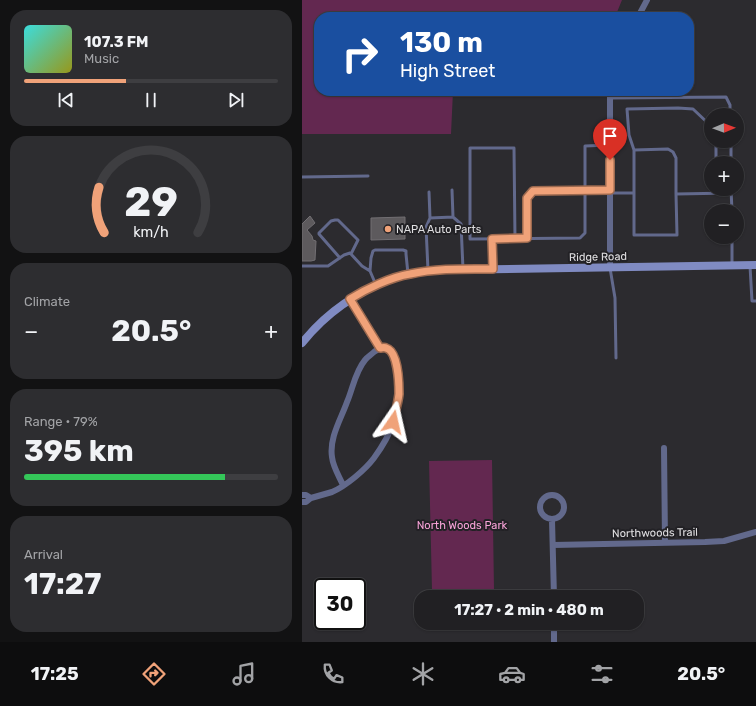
<!DOCTYPE html>
<meta charset="utf-8">
<style>
body{margin:0;font-family:Rubik,sans-serif;background:#2d2d30;color:#f1f3f6;height:100vh;display:flex;flex-direction:column;font-size:15px;white-space:nowrap}
*{box-sizing:border-box;margin:0}
p{font-size:13px;color:#a2a3a6}
.icon{flex:none;width:22px;height:22px;fill:none;stroke:currentColor;stroke-width:2;stroke-linecap:round;stroke-linejoin:round}
.map{position:relative;flex:1;overflow:hidden}
.sheet{display:flex;flex-direction:column;gap:10px;padding:10px;background:#121213;width:302px}
.sheet>*{flex:none}
.banner{position:absolute;left:12px;top:12px;width:380px;height:84px;border-radius:16px;box-shadow:0 1px 3px #0004,0 0 0 1px #3e3e41;background:#1a4fa0;color:#fff;overflow:hidden}
.needle{width:26px;rotate:89deg}
.fabs{position:absolute;left:402px;top:108px;display:grid;gap:8px}
.fabs a{display:grid;place-items:center;width:40px;height:40px;border-radius:50%;background:#212023;box-shadow:0 1px 3px #0004,0 0 0 1px #3e3e41;font-size:20px}
.speed{position:absolute;left:12px;top:578px;display:flex;gap:8px;font-size:20px;font-weight:700;text-align:center}
.speed>*{display:grid;place-content:center;width:52px;height:52px;border-radius:50%;background:#212023;box-shadow:0 1px 3px #0004,0 0 0 1px #3e3e41;line-height:1}
.speed .limit{border:2px solid #111;border-radius:6px;background:#fff;color:#111}
.pin{position:absolute;display:grid;place-items:center;width:34px;height:34px;color:#fff;margin:-41px -17px;border-radius:50% 50% 50% 0;rotate:-45deg;box-shadow:0 0 4px #0007}
.pin .icon{rotate:45deg}
.me{position:absolute;width:44px;margin:-22px;rotate:11deg;stroke-linejoin:round;filter:drop-shadow(0 0 3px #0008)}
.turn{display:flex;align-items:center;gap:14px;height:84px;padding:0 20px;font-size:18px}
.turn .icon{width:52px;height:52px;stroke-width:2.5}
.turn b{display:block;font-size:28px;line-height:34px}
.big{font-size:30px;font-weight:700;line-height:1.1}
.sheet .card{flex:1;display:flex;flex-direction:column;justify-content:center;gap:6px;min-width:0;padding:0 14px;border-radius:16px;background:#2d2d30}
.sheet .dial{align-items:center;gap:0}
.dial svg{height:104px;overflow:visible;fill:none;stroke:#3e3e41;stroke-width:7;stroke-linecap:round;text-anchor:middle}
.dial text{fill:#f1f3f6;stroke:none}
.song{display:flex;align-items:center;gap:12px}
.cover{width:48px;height:48px;border-radius:6px;background:linear-gradient(135deg,hsl(180 70% 55%),hsl(60 70% 35%))}
.played{height:4px;border-radius:2px;background:linear-gradient(90deg,#f0a279 40%,#3e3e41 40%)}
.keys{display:flex;justify-content:space-around;direction:ltr}
.heat{display:flex;justify-content:space-between;align-items:center;font-size:22px;direction:ltr}
.charge{height:6px;border-radius:3px;background:linear-gradient(90deg,#34c759 79%,#3e3e41 0)}
.trip{position:absolute;left:112px;top:590px;width:230px;height:40px;border-radius:16px;background:#212023;box-shadow:0 1px 3px #0004,0 0 0 1px #3e3e41;font-weight:700;line-height:40px;text-align:center}
.tab-bar{display:flex;height:64px;justify-content:space-around;align-items:center;background:#0d0d0e;color:#a2a3a6}
.tab-bar .icon{width:28px;height:28px}
.tab-bar .on{color:#f0a279}
.tab-bar b{font-size:18px;color:#f1f3f6}
main{display:flex;flex:1;min-height:0}
.map>svg:first-child{display:block}
.green{fill:#632850}
.building{fill:#5d5a5d;stroke:#726f73}
.lines{fill:none;stroke-linecap:round;stroke-linejoin:round}
.lane{stroke:#62698c;stroke-width:3}
.street{stroke:#62698c;stroke-width:6}
.secondary{stroke:#808bc2;stroke-width:8}
.route-casing{stroke:#9c694f;stroke-width:10}
.route{stroke:#f0a279;stroke-width:7}
.poi-dot{fill:#f0a279;stroke:#222125;stroke-width:1.5}
.labels{text-anchor:middle;dominant-baseline:central;stroke-width:4;stroke-linejoin:round;paint-order:stroke}
.poi-label{font-size:11px;fill:#e0dfe1;stroke:#222125;text-anchor:start}
.street-label{font-size:11px;fill:#e0dfe1;stroke:#222125}
.park-label{font-size:11px;fill:#f9a3d9;stroke:#222125}
</style>
<main>
<section class="sheet">
<div class="card">
<div class="song"><i class="cover"></i><div><b>107.3 FM</b><p>Music</p></div></div>
<div class="played"></div>
<div class="keys"><svg class="icon" aria-label="previous" viewBox="0 0 24 24"><path d="M18 5L8 12l10 7zM5 5v14"/></svg><svg class="icon" aria-label="pause" viewBox="0 0 24 24"><path d="M8 5v14M16 5v14"/></svg><svg class="icon" aria-label="next" viewBox="0 0 24 24"><path d="M6 5l10 7-10 7zM19 5v14"/></svg></div>
</div>
<div class="card dial"><svg viewBox="0 0 100 80">
<path d="M14 69A42 42 0 1 1 86 69"/>
<path d="M14 69A42 42 0 0 1 10 34" stroke="#f0a279"/>
<text x="50" y="56" font-size="32" font-weight="700">29</text>
<text x="50" y="72" font-size="11">km/h</text>
</svg></div>
<div class="card"><p>Climate</p>
<div class="heat"><a>−</a><b class="big">20.5°</b><a>+</a></div>
</div>
<div class="card"><p>Range · 79%</p><b class="big">395 km</b><div class="charge"></div></div>
<div class="card"><p>Arrival</p><b class="big">17:27</b></div>
</section>
<div class="map">
<svg width="454" height="642" viewBox="0 0 454 642">
<rect width="100%" height="100%" fill="#2c2b2f"/>
<!-- green -->
<path class="green" d="M0 0H320L313 17H17V91H151L149 134H0Z
M190 460 192 589 130 590 127 461Z"/>
<!-- building -->
<path class="building" d="M8 216 13 223 5 230 10 236 11 240 14 241 13 260 9 261H0V224Z
M103 217V239L69 240V218Z"/>
<g class="lines">
<!-- lane -->
<path class="lane" d="M307 98 424 97 428 105V115
M414 141V163
M429 141V163
M332 150V193
M0 177 66 176
M429 189 430 211
M150 190 151 217 159 224 161 269
M308 193H332V235H375L374 194 429 193
M374 194V158L371 152 366 149 332 150 327 135 325 109 376 108 391 109 409 126
M128 218 151 217
M430 237V264
M191 239V269
M213 239 212 148H168V239L278 238 283 233V146L307 145
M225 239V198L231 191 308 190
M38 258 17 234V233L29 221 33 220H36L56 240 49 254
M0 266H26L42 255 48 253 60 266 68 271 74 285
M448 266 450 301H454
M308 268 313 298 314 358
M126 270 124 227 128 218 127 192
M68 271 69 258 71 251 73 250H101L104 251V254L106 274"/>
<!-- street -->
<path class="street" d="M336 17 345 0
M174 91C179 95 185 95 190 91
M308 91V268
M48 299 78 348
M362 448 363 542
M0 495H4L9 498 4 502H0
M238 507a12 12 0 1 1 24 0a12 12 0 1 1-24 0Z
M9 498C16 496 23 494 30 492 44 486 63 470 72 458 80 447 87 436 91 423 93 415 96 402 97 393 97 382 97 349 83 348 78 347 75 350 72 352 69 355 65 357 63 360 53 372 51 388 45 402 39 419 27 438 30 457 31 467 37 476 41 485
M250 520 252 597
M251 545 403 542 422 541 454 532
M252 623V642"/>
<!-- secondary -->
<path class="secondary" d="M0 343C24 313 56 291 93 278 97 277 102 275 107 274 117 271 128 271 138 270L454 265"/>
</g>
<g class="lines">
<defs>
<path id="route" d="M91 422C93 413 96 403 97 394 97 383 96 351 84 348 82 347 80 348 78 348L48 299C64 289 89 277 108 274 135 268 163 269 191 269L190 239 225 238V198L231 191 308 190V160"/>
</defs>
<!-- route casing -->
<use href="#route" class="route-casing"/>
<!-- route -->
<use href="#route" class="route"/>
</g>
<!-- markers -->
<circle class="poi-dot" cx="86" cy="229" r="4"/>
<g class="labels">
<!-- poi labels -->
<g class="poi-label">
<text x="94" y="229">NAPA Auto Parts</text>
</g>
<!-- street labels -->
<g class="street-label">
<text transform="translate(296 257) rotate(-1)">Ridge Road</text>
<text transform="translate(353 533) rotate(-1)">Northwoods Trail</text>
</g>
<!-- park labels -->
<g class="park-label">
<text x="160" y="525">North Woods Park</text>
</g>
</g>
</svg>
<div class="fabs">
<a><svg class="needle" viewBox="-14 -14 28 28"><path d="M0-13l5 13h-10z" fill="#e53935"/><path d="M0 13l5-13h-10z" fill="#a2a3a6"/></svg></a>
<a>+</a>
<a>−</a>
</div>
<div class="speed"><div class="limit">30</div></div>
<div class="pin" style="left:308px;top:160px;background:#d93025"><svg class="icon" aria-label="arrive" viewBox="0 0 24 24"><path d="M6 21V4h12l-3 4 3 4H6"/></svg></div>
<svg class="me" style="left:91px;top:422px" viewBox="-20 -20 40 40"><path d="M0-17L14 15 0 8-14 15z" fill="#f0a279" stroke="#fff" stroke-width="4"/></svg>
<div class="trip">17:27 · 2 min · 480 m</div>
<div class="banner">
<div class="turn"><svg class="icon" aria-label="right" viewBox="0 0 24 24"><path d="M7 20v-9h11M14 6l5 5-5 5"/></svg><div><b>130 m</b>High Street</div></div>
</div>
</div>
</main>
<nav class="tab-bar">
<b>17:25</b>
<svg class="icon on" aria-label="directions" viewBox="0 0 24 24"><path d="M12 3l9 9-9 9-9-9zM9 14v-3h6M13 9l2 2-2 2"/></svg>
<svg class="icon" aria-label="music" viewBox="0 0 24 24"><path d="M9 18V5l10-2v13"/><circle cx="6" cy="18" r="3"/><circle cx="16" cy="16" r="3"/></svg>
<svg class="icon" aria-label="phone" viewBox="0 0 24 24"><path d="M5 4h4l2 5-3 2q2 4 5 5l2-3 5 2v4C11 20 4 13 5 4z"/></svg>
<svg class="icon" aria-label="climate" viewBox="0 0 24 24"><path d="M12 3v18M4 7l16 10M4 17L20 7"/></svg>
<svg class="icon" aria-label="car" viewBox="0 0 24 24"><path d="M5 17H2v-5l4-1 3-4h7l3 4 3 1v5h-3M9 17h6M6 11h13"/><circle cx="7" cy="17" r="2"/><circle cx="17" cy="17" r="2"/></svg>
<svg class="icon" aria-label="filters" viewBox="0 0 24 24"><path d="M4 7h16M4 17h16"/><circle cx="9" cy="7" r="2"/><circle cx="15" cy="17" r="2"/></svg>
<b>20.5°</b>
</nav>
